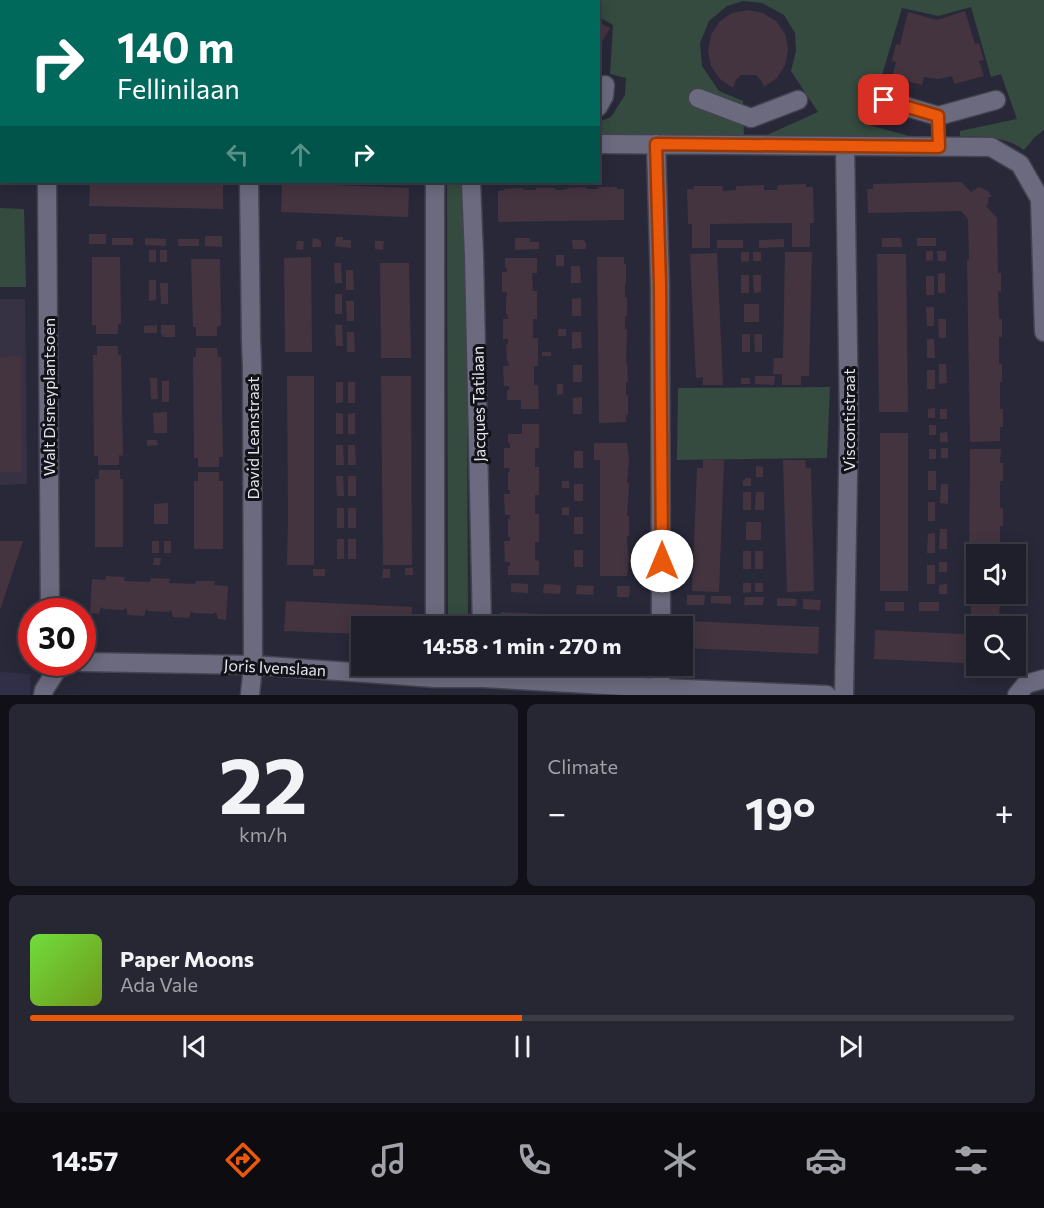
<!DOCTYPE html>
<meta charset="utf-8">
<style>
body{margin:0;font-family:Commissioner,sans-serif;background:#272733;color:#f1f3f6;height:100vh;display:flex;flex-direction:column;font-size:22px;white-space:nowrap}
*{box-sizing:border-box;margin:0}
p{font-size:20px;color:#a1a2a9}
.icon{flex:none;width:33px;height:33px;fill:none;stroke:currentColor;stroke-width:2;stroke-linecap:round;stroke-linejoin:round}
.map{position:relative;height:695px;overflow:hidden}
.panel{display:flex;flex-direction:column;gap:9px;padding:9px;background:#111018;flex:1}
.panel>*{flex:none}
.banner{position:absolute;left:0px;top:0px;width:600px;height:183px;box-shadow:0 3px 15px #0003,0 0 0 2px #3c3c47;background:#00695c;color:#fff;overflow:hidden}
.buttons{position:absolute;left:966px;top:544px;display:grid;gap:12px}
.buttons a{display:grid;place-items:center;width:60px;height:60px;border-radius:0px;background:#1f1e2b;box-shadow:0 3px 15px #0003,0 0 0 2px #3c3c47;font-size:30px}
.speed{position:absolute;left:18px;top:598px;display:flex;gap:12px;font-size:30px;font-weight:700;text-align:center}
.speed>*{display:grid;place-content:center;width:78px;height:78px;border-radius:50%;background:#1f1e2b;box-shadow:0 3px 15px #0003,0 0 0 2px #3c3c47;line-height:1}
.speed .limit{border:9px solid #d22;background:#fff;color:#111}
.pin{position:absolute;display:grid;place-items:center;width:51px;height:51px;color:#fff;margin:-26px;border-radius:12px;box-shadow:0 3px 9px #0006}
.me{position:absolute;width:66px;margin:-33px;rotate:0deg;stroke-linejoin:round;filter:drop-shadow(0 0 4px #0008)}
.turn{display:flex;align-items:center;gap:21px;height:126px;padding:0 18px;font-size:27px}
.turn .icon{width:78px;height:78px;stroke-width:2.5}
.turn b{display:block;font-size:42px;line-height:51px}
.lanes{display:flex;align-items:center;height:57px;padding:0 18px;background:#0003;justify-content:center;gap:30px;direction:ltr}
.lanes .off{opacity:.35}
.big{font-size:45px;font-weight:700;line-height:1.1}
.panel .card{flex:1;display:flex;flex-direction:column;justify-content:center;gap:9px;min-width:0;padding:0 21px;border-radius:9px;background:#272733}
.panel .dial{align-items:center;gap:0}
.dial b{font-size:78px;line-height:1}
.song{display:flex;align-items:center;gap:18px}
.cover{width:72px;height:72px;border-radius:9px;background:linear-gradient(135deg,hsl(100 70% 55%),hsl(80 70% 35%))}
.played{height:6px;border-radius:3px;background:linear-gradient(90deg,#ea580c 50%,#3c3c47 50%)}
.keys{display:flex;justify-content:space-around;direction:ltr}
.heat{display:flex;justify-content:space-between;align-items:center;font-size:33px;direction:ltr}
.panel .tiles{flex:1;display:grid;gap:9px;grid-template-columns:1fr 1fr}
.card:last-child{grid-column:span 2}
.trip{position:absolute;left:351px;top:616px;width:342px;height:60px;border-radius:0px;background:#1f1e2b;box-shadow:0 3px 15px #0003,0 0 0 2px #3c3c47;font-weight:700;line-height:60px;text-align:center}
.dock{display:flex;height:96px;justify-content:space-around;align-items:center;background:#0c0c11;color:#a1a2a9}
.dock .icon{width:42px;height:42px}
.dock .current{color:#ea580c}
.dock b{font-size:27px;color:#f1f3f6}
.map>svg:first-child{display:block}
.built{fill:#312f47}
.education{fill:#373243}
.green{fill:#354b3f}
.building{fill:#443440}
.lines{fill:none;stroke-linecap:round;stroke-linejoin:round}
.minor-casing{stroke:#444352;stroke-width:21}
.minor{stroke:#6b6a7e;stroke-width:18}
.route-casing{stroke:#983908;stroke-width:15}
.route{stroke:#ea580c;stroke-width:10}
.labels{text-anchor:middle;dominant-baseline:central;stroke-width:6;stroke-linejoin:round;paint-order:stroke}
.street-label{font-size:16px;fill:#e4e4ef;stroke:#121219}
</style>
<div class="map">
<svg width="1044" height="695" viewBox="0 0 1044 695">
<rect width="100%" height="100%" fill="#292839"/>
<!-- built -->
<path class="built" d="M0 672 31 674 30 695H0Z"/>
<!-- education -->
<path class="education" d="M0 299H25L27 484 0 485Z"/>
<!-- green -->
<path class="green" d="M0 0H1044V130L1035 137 1024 150C1006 136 982 137 960 136V131L1017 119 1001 74 991 77 971 7 938 16 902 8 882 75 875 74 862 123 909 136 910 141 766 139 767 135 818 112 791 71 796 51 795 33 784 15 762 3 743 1 727 6 709 21 700 43 702 66 719 91 743 101 744 141 599 140V122L611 117 625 95 626 78 610 74 613 25 599 17 598 2H2V129H0Z
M447 182H466L468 627H448Z
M0 208 24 209 26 287H0Z
M830 387 827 458 677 460 678 388Z"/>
<!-- building -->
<path class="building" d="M748 10 763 13 776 21 785 34 787 42 788 50 785 65 777 78 764 87 761 80 756 75H741L736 80 733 88 720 79 711 66 708 51 711 35 719 22 732 13Z
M965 11 975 44 979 43 984 60 979 61 984 76 954 84 952 76 938 79 924 77 922 85 892 77 896 62 892 61 896 44 900 45 908 12 937 20Z
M598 22 610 28 601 44V60H598Z
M90 182H223V209L89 206Z
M961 182 971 192 979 187 988 191 992 197H988V203L986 206 997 218 998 273H1001V292L998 291 999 319H1002V337H999V364H1002V382H1000V409H1003V427H1000V441L970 442 967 259 969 260 968 219 961 211 868 213 867 189H873V184Z
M282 183 409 188 408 217 281 212Z
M806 184V187H813L814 223H810V247H792V223L710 224V248H692V224H688L687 189H694V186H722L723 191 736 190V186L764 185V190H777L778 185Z
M586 187V189H598V187H617V189H624V220L498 222V191L505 190 504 189 523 188V190H536V188H555V190H561L567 189V188Z
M89 234H106V244H89Z
M205 236H222V247L205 246Z
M336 237H343V240H351V248L335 246Z
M112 238H133V245H112Z
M145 238 166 239V246L145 245Z
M313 238 318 239 321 242V247H312Z
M515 238H530V242H539V249L515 250Z
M882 238H901L902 247H882Z
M917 238H936V246H917Z
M178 239H199V246H178Z
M784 239V247L759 248V240Z
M572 240H583L586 243V249H573Z
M717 240H743V248H717Z
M297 241H304L303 250 296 249Z
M375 241H384L383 250 375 249Z
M149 250H156V262H149Z
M160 250H167V262H160Z
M926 251H933V260L926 261Z
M937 251H946V261H938Z
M741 252H749V261L741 262Z
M753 252H761V261H753Z
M785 252H812L809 376H801V385H782V374H773L774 358H783Z
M717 253 723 385H703V377L696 378 690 254Z
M877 254H906L908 412H879Z
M556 255H564V266H556Z
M92 257H120L121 324H118V334H96V325H92Z
M311 257 312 352H285L284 258Z
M597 257H624V264H626V283L625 284V297H627V316H625V329H627L626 362H627L628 382H626V395H628V415H626V422L599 423Z
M505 258H537V273H532L533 291H537V319H533V338H538V366H534V385H538L539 409H521V400H507V390H509V386H504L503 366H509L508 361H507L506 344H508V339H503V319H508V314L506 315V297H507V292H502V272H507V268H505Z
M191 259H220L221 326 217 327V336H196V327H193Z
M334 263H341L342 283H335Z
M380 263H409L411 358H381Z
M571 266H580L581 283H571Z
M346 270H353L354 290H346Z
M945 273V293H938V274Z
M741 275H749V293H741Z
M753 275H761V292L754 293Z
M926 276H934V295H926Z
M149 280H156V300L149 301Z
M160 283H168V304H161Z
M335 294H342V314H335Z
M581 298V316H572V299Z
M346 301H354V321H347Z
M744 304H759V322H744Z
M926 307H934V326H927Z
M938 319H946V338H939Z
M157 325V333H144V326Z
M161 325H175V337H164L161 334Z
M335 325H342L343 346H336Z
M558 329H566V336H558Z
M347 332H354L355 352H347Z
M572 332H581L582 348 572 349Z
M742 334H750V352H742Z
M754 334H762V352H755Z
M927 339H934L935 358H927Z
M97 346H118V355H121L123 456 119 455V465H98V456H94L93 355H97Z
M196 348H217L218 357H221L223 457H219V467H198V458H194L193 357H196Z
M542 352H551V356H542Z
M21 356 22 472H0V357Z
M939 364H946L947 383 939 384Z
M573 365H582V382H573Z
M927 370H935V389H927Z
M287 376H314V565H287L288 518Z
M381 376H411L412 565H383Z
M755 376H775L774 385 755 384Z
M150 378H157L158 399H151Z
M741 378H750V384H741Z
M162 381H169V402H162Z
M336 382H343V402L336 403Z
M348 382H355V403H348Z
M557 384H563V394L557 395Z
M582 397V414H573V398Z
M935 408V418H928V409Z
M940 409H947V419H940Z
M167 412V433H154L153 413Z
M336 413 343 414V434H336Z
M355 413V434H348V414Z
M522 424H539V448H535V467H539V495H535V514H539V542H535V560L539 561V575H508V566H510V562H505L504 541H510V537H508V519H510V515H505L504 494H510V490H508V472H509L510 468H504V448H510V443H508V434H522Z
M929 425H936V435H929Z
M947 432 948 442H940V433Z
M880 433H908V591H880Z
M147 440H157L158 445 147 446Z
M594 443H627L629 460 627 483H629L627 516H629V536H627V542L629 559 627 576H600V460H594Z
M336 445H343L344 465H336Z
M348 445H355L356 465H348Z
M941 448H948V458H941Z
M929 449H936V459H929Z
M970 449H1001L1000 463H1003V481H1000V508H1003V526H1000V555H976V594H1000L999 627H976V652L975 651 964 663 874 659 875 630 963 634 971 626V586H969Z
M574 451H583V468H574Z
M703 460H724L719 592 692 591 697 468H703Z
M783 460H805L806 468H811L814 591 787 592Z
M756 466 763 467V477H756Z
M99 470H120V479H123V547H95V479H99Z
M928 471H936V490H928Z
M198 472H219V481H223V549H194V481H198Z
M336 476H343L344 496H337Z
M348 476H356V496H348Z
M746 478H751V486H743V481Z
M562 481H569V488H562Z
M574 484H583V501H574Z
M941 484H948V504L940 503Z
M743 492H751V510H743Z
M756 492H764V510H755Z
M928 502H935V521H928Z
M168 503V524H154V504Z
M569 507V515H562V508Z
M337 508H344V528H337Z
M348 508H356V528H348Z
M574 517H583V534H574Z
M746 522H761V540H746Z
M940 529H947V549H939Z
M935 533V553H927L928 534Z
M337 539H344V559H337Z
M348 539H356V559H348Z
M0 541H23L0 610Z
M152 541H159V553H152Z
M164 541H171V553H164Z
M574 550H583V567H574Z
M743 551H751V569H743Z
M755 551H763V569H755Z
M154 558H161L160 565H153Z
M939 562H947V572H939Z
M927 565H935V584H927Z
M405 568H413V575H405Z
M313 569H325V576H313Z
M383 569H390V578H382Z
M106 576 125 577 124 581 150 582 151 578 170 579 169 583 195 584 196 581H215L214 585 228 586 226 620 218 619 216 612 213 614 194 613 191 611 189 618 173 617 171 610 168 612 149 611 146 609 144 616 128 615 126 608 123 610 104 609 101 607 99 614 90 613 92 579 105 580Z
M511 583 528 584V593L511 592Z
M743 583H751V592L743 593Z
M755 583H763V592H755Z
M544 584 561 585 560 594 543 593Z
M947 584V594H939V585Z
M577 585 594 586 593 595 576 594Z
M617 586H630L629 597H617Z
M687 595H705L704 605H687Z
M711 596H731V604L711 603Z
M745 597H764L763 605H744Z
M777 598 797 599 796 606H777Z
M803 599 821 600 820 610 803 609Z
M286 601 412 607 411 627H362V634L284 631Z
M885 602H904V611H885Z
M919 602H939V611H919Z
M501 612 626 618V624H633V627H501Z
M686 621 819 627 818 654 685 648Z"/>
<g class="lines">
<defs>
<path id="minor" d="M698 98 751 118 798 100
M884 100 938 116 996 100
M598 107 604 96 605 85
M0 122H2
M598 144 991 147 1020 164 1040 199 1044 332
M656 144 660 285 661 627
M0 149H2
M47 182 50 612
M249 182 251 341 252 367 253 665 250 695
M471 182 474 256 482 627
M435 627V182
M82 662 253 665 435 678H483L660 688 827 695
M43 695 44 690 60 665 59 663
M660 695 661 666
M844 695 849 420 845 146
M1017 695 1026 684 1044 679"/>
</defs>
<!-- minor casing -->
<use href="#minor" class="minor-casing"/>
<!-- minor -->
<use href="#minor" class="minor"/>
</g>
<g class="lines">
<defs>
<path id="route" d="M662 561 660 285 656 144 939 147 938 116 884 100"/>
</defs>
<!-- route casing -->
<use href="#route" class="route-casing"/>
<!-- route -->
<use href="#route" class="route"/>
</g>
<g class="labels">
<!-- street labels -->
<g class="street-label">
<text transform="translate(48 397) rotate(-90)">Walt Disneyplantsoen</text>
<text transform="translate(478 404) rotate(-91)">Jacques Tatilaan</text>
<text transform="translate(848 420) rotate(-90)">Viscontistraat</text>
<text transform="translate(252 438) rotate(-90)">David Leanstraat</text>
<text transform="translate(275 667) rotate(3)">Joris Ivenslaan</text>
</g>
</g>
</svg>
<div class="buttons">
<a><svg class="icon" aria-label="sound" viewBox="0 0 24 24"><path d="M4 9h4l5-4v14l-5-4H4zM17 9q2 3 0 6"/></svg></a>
<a><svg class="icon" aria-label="search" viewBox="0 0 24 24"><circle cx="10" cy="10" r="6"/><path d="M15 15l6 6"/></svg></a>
</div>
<div class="speed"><div class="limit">30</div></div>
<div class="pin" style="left:884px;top:100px;background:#d93025"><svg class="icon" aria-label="arrive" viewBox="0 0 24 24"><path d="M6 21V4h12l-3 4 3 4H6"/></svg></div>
<svg class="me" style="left:662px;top:561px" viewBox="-20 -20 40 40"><circle r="19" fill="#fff"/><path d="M0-13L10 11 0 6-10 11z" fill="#ea580c"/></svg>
<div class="trip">14:58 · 1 min · 270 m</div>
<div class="banner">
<div class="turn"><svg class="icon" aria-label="right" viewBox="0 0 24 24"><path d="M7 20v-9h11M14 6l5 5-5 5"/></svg><div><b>140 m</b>Fellinilaan</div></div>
<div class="lanes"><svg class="icon off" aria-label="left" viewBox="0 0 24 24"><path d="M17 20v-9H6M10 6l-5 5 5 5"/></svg><svg class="icon off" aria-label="ahead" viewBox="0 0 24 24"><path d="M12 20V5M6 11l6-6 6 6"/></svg><svg class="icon" aria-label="right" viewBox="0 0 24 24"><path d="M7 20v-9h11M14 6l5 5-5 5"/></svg></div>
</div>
</div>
<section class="panel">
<div class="tiles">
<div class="card dial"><b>22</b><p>km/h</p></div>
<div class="card"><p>Climate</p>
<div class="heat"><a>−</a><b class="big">19°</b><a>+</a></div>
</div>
<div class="card">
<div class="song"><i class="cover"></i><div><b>Paper Moons</b><p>Ada Vale</p></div></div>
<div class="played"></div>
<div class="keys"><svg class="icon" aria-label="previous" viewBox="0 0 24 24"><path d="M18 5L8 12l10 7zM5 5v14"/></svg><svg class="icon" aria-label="pause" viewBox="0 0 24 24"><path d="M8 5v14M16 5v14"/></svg><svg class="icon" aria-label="next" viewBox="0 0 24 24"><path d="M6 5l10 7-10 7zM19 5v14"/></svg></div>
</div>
</div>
</section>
<nav class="dock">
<b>14:57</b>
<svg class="icon current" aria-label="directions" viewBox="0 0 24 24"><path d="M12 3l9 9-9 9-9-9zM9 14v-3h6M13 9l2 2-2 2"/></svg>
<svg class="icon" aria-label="music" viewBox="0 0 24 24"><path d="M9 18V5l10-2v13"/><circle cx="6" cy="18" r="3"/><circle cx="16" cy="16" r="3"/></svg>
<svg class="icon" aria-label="phone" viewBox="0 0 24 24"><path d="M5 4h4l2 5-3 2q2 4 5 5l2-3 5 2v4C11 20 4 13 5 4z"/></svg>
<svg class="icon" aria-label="climate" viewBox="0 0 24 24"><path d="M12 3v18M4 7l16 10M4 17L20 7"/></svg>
<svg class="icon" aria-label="car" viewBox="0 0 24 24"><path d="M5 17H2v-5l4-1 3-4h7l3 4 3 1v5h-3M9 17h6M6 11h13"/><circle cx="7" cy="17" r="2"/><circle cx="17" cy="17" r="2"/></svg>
<svg class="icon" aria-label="filters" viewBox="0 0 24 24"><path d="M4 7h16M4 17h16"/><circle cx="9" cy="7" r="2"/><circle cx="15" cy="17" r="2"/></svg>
</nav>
